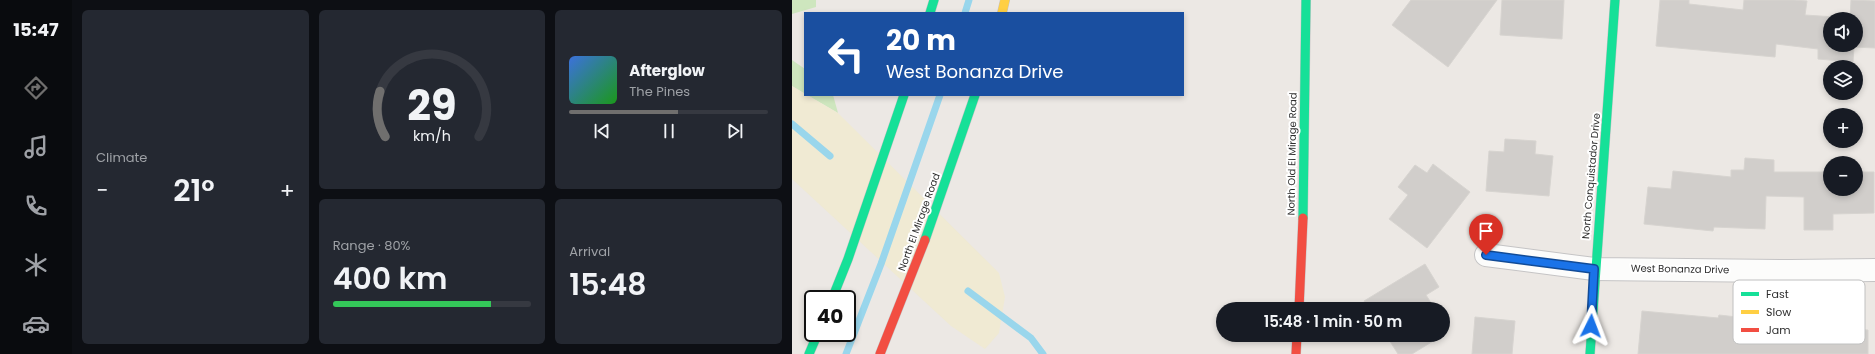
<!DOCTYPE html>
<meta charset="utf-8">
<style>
body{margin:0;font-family:Poppins,sans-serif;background:#242831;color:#f1f3f6;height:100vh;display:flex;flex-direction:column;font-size:15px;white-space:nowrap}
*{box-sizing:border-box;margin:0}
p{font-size:13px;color:#9ea1a6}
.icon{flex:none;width:22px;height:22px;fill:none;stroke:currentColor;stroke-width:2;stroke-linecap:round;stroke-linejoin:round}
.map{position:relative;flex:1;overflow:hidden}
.details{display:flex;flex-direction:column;gap:10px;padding:10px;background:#0d0f14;width:720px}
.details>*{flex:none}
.guide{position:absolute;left:12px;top:12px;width:380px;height:84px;border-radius:0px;box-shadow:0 2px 6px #0003;background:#1a4fa0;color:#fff;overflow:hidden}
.controls{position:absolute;left:1031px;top:12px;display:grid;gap:8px}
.controls a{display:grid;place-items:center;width:40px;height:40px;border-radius:50%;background:#171b24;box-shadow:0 2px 6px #0003;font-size:20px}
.speed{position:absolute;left:12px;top:290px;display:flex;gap:8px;font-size:20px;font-weight:700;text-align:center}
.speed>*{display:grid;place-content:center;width:52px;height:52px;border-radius:50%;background:#171b24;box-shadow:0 2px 6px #0003;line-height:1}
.speed .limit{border:2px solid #111;border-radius:6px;background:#fff;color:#111}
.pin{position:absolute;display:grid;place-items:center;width:34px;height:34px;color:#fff;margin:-41px -17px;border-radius:50% 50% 50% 0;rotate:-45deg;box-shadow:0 0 4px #0007}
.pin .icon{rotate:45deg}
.me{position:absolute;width:44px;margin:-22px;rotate:3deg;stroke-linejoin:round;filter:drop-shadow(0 0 3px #0008)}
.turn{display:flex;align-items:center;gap:14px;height:84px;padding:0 16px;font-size:18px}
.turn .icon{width:52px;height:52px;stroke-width:2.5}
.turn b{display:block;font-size:28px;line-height:34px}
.big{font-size:30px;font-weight:600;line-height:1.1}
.details .widget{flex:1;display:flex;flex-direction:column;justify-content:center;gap:6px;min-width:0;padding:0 14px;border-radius:6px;background:#242831}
.details .dial{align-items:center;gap:0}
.dial svg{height:104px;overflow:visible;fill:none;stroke:#363941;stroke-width:7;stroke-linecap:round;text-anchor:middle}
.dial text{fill:#f1f3f6;stroke:none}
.song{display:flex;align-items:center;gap:12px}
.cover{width:48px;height:48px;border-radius:6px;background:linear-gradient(135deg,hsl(220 70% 55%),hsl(120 70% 35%))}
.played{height:4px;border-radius:2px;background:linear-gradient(90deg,#706f6e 55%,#363941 55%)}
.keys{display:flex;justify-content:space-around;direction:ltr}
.heat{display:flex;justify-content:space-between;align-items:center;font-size:22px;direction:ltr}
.charge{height:6px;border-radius:3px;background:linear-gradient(90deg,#34c759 80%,#363941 0)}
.details .tiles{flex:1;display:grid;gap:10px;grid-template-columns:repeat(3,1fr)}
.widget:first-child{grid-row:span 2}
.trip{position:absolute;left:424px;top:302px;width:234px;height:40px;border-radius:20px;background:#171b24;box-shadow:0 2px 6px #0003;font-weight:600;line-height:40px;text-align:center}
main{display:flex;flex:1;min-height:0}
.dock{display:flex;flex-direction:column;width:72px;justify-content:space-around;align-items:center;background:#090b0e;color:#9ea1a6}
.dock .icon{width:28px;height:28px}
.dock .on{color:#706f6e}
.dock b{font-size:18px;color:#f1f3f6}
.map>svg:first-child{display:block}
.green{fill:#cee6be}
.sand{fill:#f0ead3}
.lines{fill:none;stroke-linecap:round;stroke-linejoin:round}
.stream{stroke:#99d6ec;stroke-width:7}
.building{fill:#d1cecb;stroke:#d7d4d0;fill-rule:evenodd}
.street-casing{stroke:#c5c4c5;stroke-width:24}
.fast-casing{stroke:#c5c4c5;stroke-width:10}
.slow-casing{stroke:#c5c4c5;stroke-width:10}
.jam-casing{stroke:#c5c4c5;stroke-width:10}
.street{stroke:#fcfcfb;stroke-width:22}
.fast{stroke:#16e098;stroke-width:9}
.slow{stroke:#ffcf43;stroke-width:9}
.jam{stroke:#f24e42;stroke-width:9}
.route-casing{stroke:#114b97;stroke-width:10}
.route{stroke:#1a73e8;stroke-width:7}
.labels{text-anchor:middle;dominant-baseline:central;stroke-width:4;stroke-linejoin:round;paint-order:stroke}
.street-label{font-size:10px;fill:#2e2e2e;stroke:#fff}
.key{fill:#fff;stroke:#c0c0c0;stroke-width:1}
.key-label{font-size:11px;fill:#2e2e2e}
</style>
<main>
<nav class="dock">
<b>15:47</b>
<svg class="icon on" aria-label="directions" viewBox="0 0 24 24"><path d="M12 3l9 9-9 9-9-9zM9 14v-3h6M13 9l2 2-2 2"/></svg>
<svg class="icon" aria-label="music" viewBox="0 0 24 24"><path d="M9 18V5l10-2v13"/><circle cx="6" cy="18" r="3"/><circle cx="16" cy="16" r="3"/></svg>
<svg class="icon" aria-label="phone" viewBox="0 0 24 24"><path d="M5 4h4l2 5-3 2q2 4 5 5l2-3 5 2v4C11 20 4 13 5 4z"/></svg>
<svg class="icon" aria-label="climate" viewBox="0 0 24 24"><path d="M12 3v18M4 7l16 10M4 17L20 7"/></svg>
<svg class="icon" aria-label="car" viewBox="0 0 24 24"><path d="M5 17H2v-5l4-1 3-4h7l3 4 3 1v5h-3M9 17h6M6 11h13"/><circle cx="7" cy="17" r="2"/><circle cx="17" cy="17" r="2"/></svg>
</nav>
<section class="details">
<div class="tiles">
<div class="widget"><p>Climate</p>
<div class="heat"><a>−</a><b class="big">21°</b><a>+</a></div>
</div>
<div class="widget dial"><svg viewBox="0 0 100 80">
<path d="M14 69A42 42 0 1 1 86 69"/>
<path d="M14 69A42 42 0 0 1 10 34" stroke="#706f6e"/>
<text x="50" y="56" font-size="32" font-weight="700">29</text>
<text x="50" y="72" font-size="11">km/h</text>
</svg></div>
<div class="widget">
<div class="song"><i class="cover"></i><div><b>Afterglow</b><p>The Pines</p></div></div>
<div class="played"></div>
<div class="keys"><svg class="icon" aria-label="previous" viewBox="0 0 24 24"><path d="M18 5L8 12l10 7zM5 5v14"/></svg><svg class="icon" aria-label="pause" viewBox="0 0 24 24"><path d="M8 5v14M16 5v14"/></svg><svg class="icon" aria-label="next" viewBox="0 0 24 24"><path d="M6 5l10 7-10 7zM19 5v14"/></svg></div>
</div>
<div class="widget"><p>Range · 80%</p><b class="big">400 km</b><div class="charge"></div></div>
<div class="widget"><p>Arrival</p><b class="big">15:48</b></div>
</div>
</section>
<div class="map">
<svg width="1083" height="354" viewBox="0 0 1083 354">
<rect width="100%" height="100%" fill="#ece8e4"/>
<!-- green -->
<path class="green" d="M0 0H24V7L0 14Z
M0 60 13 69V94L0 86Z
M15 95H41L46 113Z"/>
<!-- sand -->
<path class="sand" d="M0 86 46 113 207 273 213 297 207 333 193 349 159 326 0 179Z"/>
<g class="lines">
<!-- stream -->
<path class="stream" d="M173 13 177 0
M0 124 38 156
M176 291 239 338 251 354
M54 354 89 264 148 95"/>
</g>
<!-- building -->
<path class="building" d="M619 0H705L656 67 600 25Z
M710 0H772L770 39 708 35Z
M868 0H897V4L951 10 952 0H1002L1015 1 1013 15 1058 18 1059 0 1083 1V48L1062 47 1061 62 1026 59V49L984 44 983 57 864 46ZM1038 19H1064V45H1038Z
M713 139 744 141 743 154 761 156 757 196 694 191 697 151 712 152Z
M953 158 982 160V172H1038V189H1064V172H1082V213L1041 214V230H1012V197L974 196 973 229 922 227 921 231 852 224 856 187 879 189 881 171 939 177V170H952Z
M641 164 678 192 635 248 597 219 616 195 606 187 623 165 635 173Z
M633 264 647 287 634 295 643 309H577L572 301Z
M850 311 926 318 927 315 954 318 953 329 1005 333 1006 315 1033 316V328L1076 330V354H846Z
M683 317 723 321 720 354H680Z
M594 335H651L620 354H606Z"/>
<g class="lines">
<defs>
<path id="street" d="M694 255 802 269 998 271 1083 270"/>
<path id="fast" d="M138 13 142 0
M511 218 514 0
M133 240 183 95
M40 299 56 259 112 95
M17 354 26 333
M798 354 823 0"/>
<path id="slow" d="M210 13 213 0"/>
<path id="jam" d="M507 309 511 218
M88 354 133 240
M504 354 505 335"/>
</defs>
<!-- street casing -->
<use href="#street" class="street-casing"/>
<!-- fast casing -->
<use href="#fast" class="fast-casing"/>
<!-- slow casing -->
<use href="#slow" class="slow-casing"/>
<!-- jam casing -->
<use href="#jam" class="jam-casing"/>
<!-- street -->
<use href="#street" class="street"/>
<!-- fast -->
<use href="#fast" class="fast"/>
<!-- slow -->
<use href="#slow" class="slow"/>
<!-- jam -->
<use href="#jam" class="jam"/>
</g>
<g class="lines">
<defs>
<path id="route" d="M694 255 802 269 799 326"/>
</defs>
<!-- route casing -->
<use href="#route" class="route-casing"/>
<!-- route -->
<use href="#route" class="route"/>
</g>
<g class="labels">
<!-- street labels -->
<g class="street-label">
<text transform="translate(500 154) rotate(-89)">North Old El Mirage Road</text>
<text transform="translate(799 176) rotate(-85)">North Conquistador Drive</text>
<text transform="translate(127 222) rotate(-70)">North El Mirage Road</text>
<text transform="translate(888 269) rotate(1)">West Bonanza Drive</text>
</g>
</g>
<!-- legend -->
<rect x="941" y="280" width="132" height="64" rx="6" class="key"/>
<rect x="949" y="292" width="18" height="4" fill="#16e098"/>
<rect x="949" y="310" width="18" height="4" fill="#ffcf43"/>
<rect x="949" y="328" width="18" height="4" fill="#f24e42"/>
<g class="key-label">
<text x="974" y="298">Fast</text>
<text x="974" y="316">Slow</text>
<text x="974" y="334">Jam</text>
</g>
</svg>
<div class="controls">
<a><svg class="icon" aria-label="sound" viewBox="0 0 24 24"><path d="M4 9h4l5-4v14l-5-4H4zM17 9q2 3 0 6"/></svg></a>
<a><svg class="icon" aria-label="layers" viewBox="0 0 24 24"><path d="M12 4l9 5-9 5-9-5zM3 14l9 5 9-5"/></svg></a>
<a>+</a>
<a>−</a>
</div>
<div class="speed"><div class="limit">40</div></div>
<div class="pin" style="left:694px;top:255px;background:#d93025"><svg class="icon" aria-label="arrive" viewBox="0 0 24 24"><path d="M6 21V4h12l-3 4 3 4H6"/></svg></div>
<svg class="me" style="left:799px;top:326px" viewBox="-20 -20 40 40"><path d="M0-17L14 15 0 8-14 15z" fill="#1a73e8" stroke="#fff" stroke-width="4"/></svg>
<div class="trip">15:48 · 1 min · 50 m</div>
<div class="guide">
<div class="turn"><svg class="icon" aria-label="left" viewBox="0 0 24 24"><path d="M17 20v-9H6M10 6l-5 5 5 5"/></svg><div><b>20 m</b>West Bonanza Drive</div></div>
</div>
</div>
</main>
